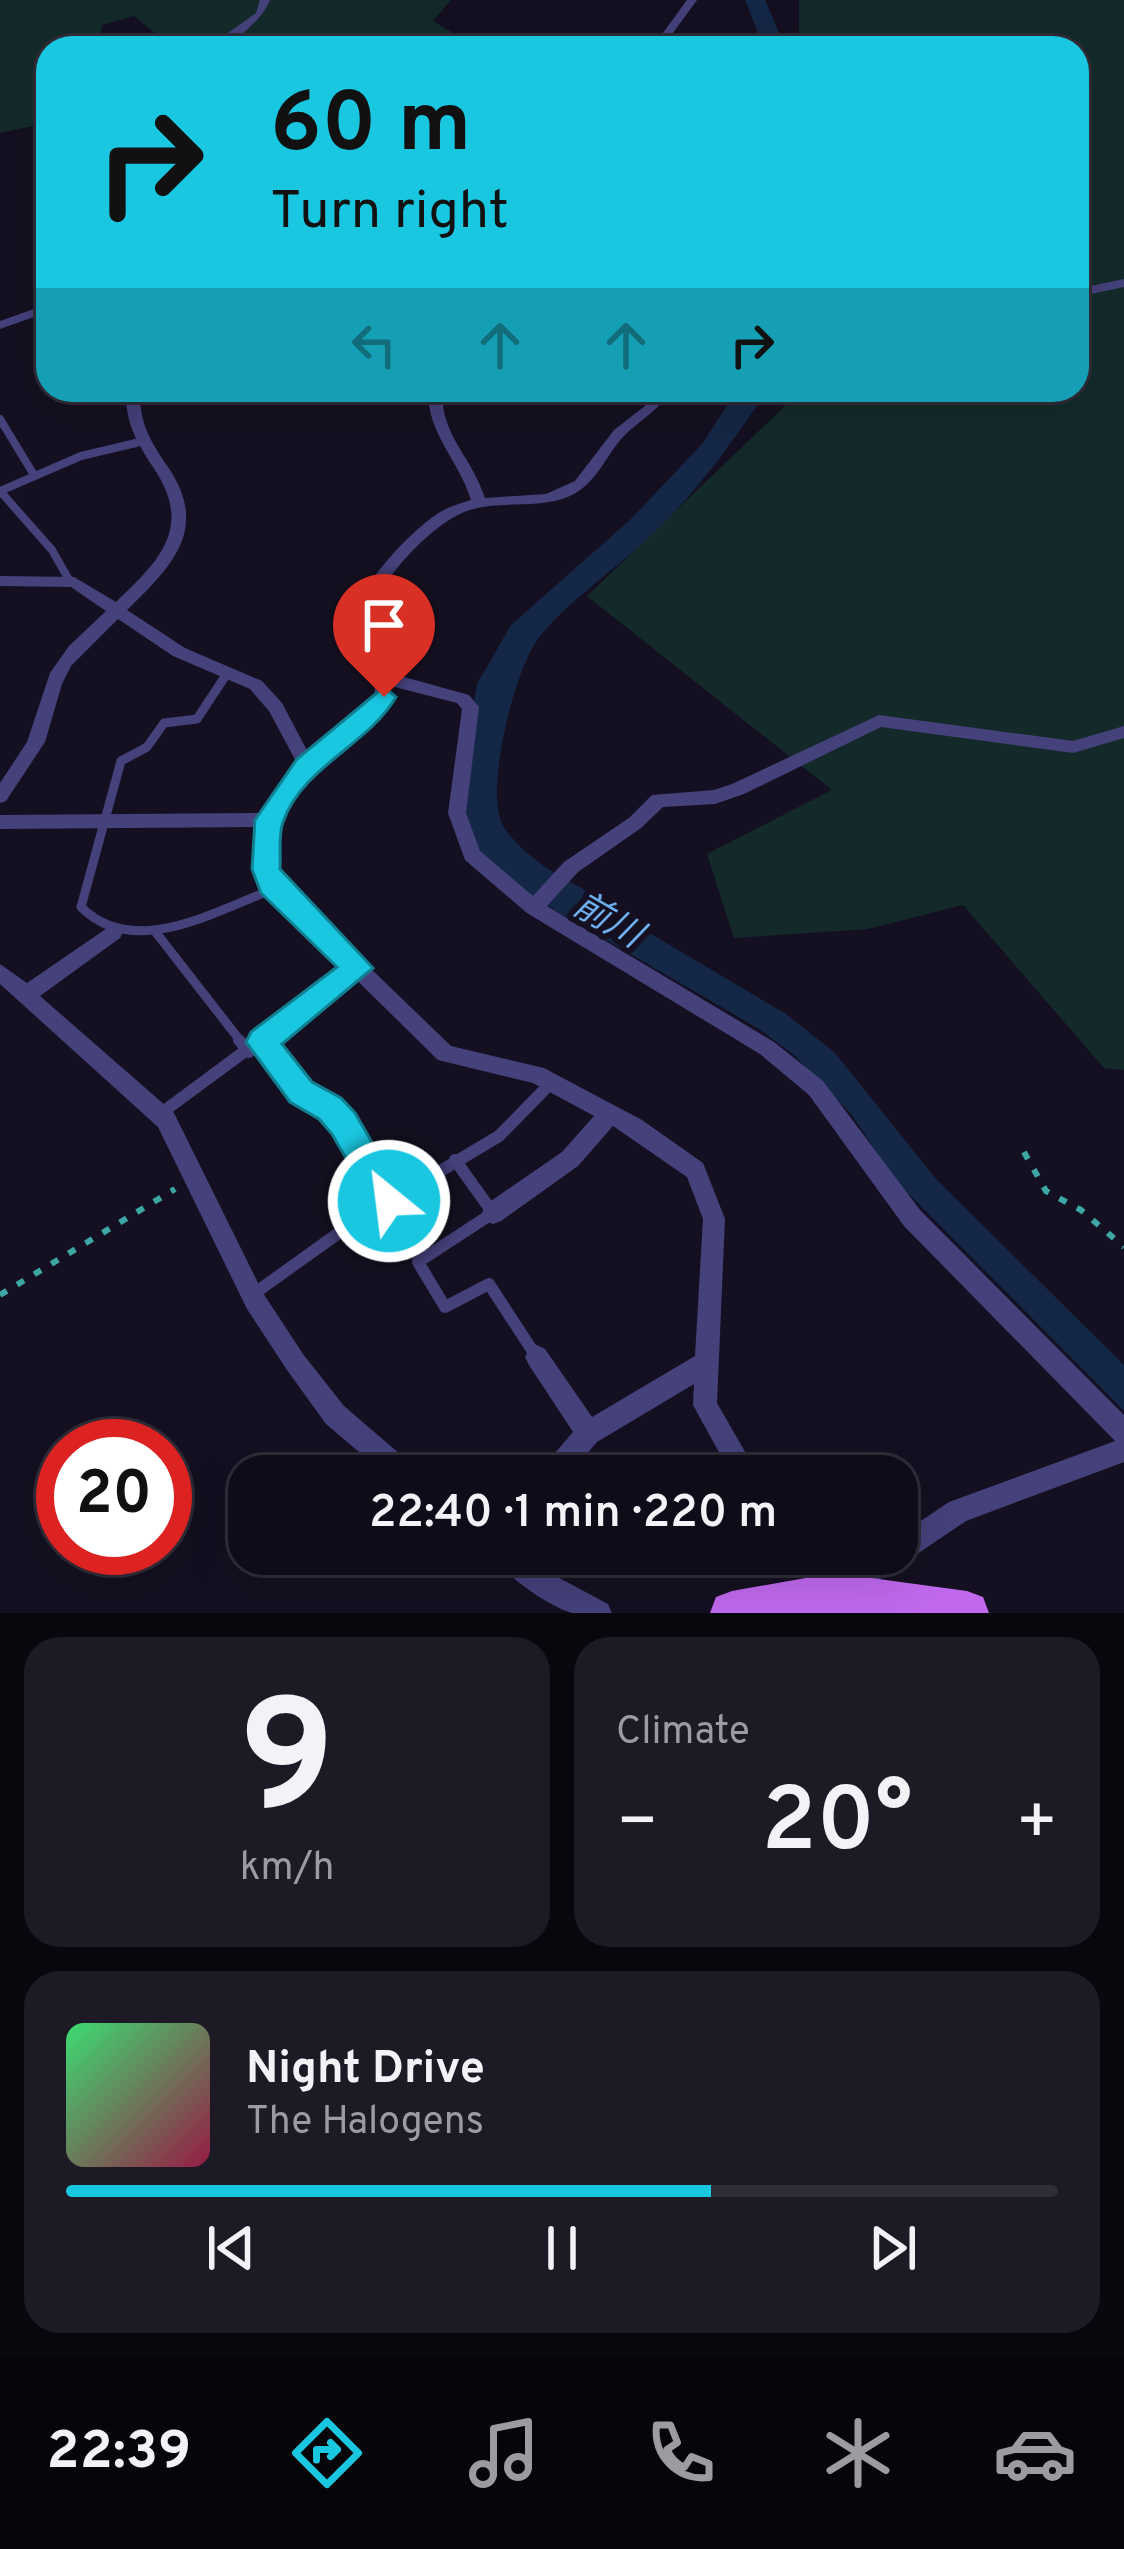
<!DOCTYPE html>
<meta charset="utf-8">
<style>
body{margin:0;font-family:Overpass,"Noto Sans JP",sans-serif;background:#1d1a26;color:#f1f3f6;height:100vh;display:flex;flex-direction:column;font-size:45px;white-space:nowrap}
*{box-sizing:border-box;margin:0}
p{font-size:39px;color:#9b9ba2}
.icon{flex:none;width:66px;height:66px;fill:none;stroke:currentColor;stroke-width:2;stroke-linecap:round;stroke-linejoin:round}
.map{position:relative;height:1613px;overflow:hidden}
.sheet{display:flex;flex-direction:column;gap:24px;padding:24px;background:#08070e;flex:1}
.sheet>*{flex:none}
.hud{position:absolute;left:36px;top:36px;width:1053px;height:366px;border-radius:36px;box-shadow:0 12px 48px #0002,0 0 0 3px #2f2c38;background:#1ac7e1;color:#111;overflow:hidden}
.speed{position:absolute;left:36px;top:1419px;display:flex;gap:24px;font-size:60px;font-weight:700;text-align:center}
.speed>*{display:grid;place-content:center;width:156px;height:156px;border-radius:50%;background:#0f0c19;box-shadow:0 12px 48px #0002,0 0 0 3px #2f2c38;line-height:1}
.speed .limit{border:18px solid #d22;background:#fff;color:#111}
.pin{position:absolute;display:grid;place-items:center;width:102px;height:102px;color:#fff;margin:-123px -51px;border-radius:50% 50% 50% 0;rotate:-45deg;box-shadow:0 0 12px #0007}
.pin .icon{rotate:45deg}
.me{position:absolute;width:132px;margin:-66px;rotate:331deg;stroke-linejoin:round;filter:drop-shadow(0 0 9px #0008)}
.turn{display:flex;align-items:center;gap:42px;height:252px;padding:0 36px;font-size:54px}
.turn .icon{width:156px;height:156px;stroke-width:2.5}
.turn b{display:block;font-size:84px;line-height:102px}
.lanes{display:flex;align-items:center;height:114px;padding:0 36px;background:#0003;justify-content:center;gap:60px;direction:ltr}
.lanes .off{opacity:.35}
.big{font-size:90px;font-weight:600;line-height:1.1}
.sheet .widget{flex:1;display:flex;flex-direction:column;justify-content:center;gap:18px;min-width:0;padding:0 42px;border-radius:36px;background:#1d1a26}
.sheet .dial{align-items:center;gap:0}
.dial b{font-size:156px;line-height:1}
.song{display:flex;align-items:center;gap:36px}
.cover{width:144px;height:144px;border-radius:18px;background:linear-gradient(135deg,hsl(140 70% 55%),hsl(340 70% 35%))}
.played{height:12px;border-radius:6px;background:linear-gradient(90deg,#1ac7e1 65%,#2f2c38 65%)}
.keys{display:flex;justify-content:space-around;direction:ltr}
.heat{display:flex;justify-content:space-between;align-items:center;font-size:66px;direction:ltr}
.sheet .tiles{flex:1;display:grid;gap:24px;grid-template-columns:1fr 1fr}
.widget:last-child{grid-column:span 2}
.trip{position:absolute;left:228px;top:1455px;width:690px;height:120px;border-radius:36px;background:#0f0c19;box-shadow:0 12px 48px #0002,0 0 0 3px #2f2c38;font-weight:600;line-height:120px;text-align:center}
.menu{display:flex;height:192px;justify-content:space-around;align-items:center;background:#06050a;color:#9b9ba2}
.menu .icon{width:84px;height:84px}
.menu .active{color:#1ac7e1}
.menu b{font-size:54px;color:#f1f3f6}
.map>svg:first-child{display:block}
.green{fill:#142a2a}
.water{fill:#152746}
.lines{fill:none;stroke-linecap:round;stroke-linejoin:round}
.river{fill:#152746;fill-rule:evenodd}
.path{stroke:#3ca7a4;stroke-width:6;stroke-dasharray:8 12;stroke-linecap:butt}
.lane-far2{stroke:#45417b;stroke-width:8}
.lane-far1{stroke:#45417b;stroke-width:9}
.lane{stroke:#45417b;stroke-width:12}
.street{fill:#45417b;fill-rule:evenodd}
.primary{fill:#c069ee;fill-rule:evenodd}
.route{fill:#1ac7e1;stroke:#118192;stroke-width:3}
.labels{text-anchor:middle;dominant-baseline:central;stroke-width:12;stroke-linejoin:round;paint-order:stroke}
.water-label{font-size:36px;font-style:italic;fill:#6fafee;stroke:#141021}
</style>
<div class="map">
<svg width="1124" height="1613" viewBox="0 0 1124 1613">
<rect width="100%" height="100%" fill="#141021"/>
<!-- green -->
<path class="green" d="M0 0H451L433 21 478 48H173L134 16 102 25 100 48H48V123L0 133Z
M799 0H1124V1070L1104 1068 963 905 868 929 734 938 707 854 832 790 587 596 790 401 786 390H1077V48H799Z"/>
<!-- water -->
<path class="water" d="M572 887 786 1014 835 1053 936 1179 1124 1365V1411L894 1179 852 1115 794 1055 759 1029 553 909Z"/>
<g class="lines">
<!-- river -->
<path class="river" d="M745 0H765L786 48H764Z
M737 390H767C732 444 695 495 647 539 615 570 557 609 534 645 514 677 482 796 505 829 532 868 584 888 624 911L630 923 624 935 609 940 501 879 462 830 459 796 477 684 511 625 630 520 702 444Z"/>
<!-- path -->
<path class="path" d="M1024 1152 1046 1191 1081 1210 1124 1247
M0 1295 175 1189"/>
<!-- lane-far2 -->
<path class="lane-far2" d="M0 419 34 475
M69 580 52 550 0 491 81 456 140 442"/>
<!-- lane-far1 -->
<path class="lane-far1" d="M226 675 197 719 164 723 147 747 121 761 81 907C134 960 215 911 274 889
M154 930 242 1043
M256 1043 357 968"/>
<!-- lane -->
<path class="lane" d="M239 1040 249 1052
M262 1042 301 1092 323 1103 344 1124 389 1201
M160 1114 260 1040
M455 1160 493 1213 418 1262 445 1307 489 1284 536 1356
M252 1295 350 1225 499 1136 550 1084"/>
<!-- street -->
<path class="street" d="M260 0H270C262 21 230 48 207 48L256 13Z
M687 0H697L662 48H652Z
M1124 279V287L1077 297V289Z
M48 304V312L0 329V321Z
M126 390H140C139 422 150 441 168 467 210 529 172 566 127 610L185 648 262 681 282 703 309 754C328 737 361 723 372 700 383 678 357 661 352 641 343 600 406 535 437 514 447 507 459 504 471 500 459 460 427 434 428 390H442C441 436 472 457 485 498L546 494 575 481 614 430 645 406 656 390H670C659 411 641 419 625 435 605 455 598 483 570 496 536 511 496 498 462 513 428 527 366 593 367 632 368 648 378 659 386 672L469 695 479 707 466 813 480 851 533 896 564 862 629 818 652 795 714 790 732 784 879 715 1073 741 1124 726V738L1073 753 881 727 744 794 715 804 663 807 641 828 578 872 547 906 774 1042 823 1081 920 1210 1124 1415V1462L966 1521 843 1604 834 1608 825 1604 789 1554H818L837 1577 871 1554H897V1537L949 1502 1115 1441 904 1226 809 1095 760 1054 527 913 465 860 448 813 462 709 457 703 391 686C390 717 360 732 338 749 296 782 266 827 280 881L451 1046 544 1068 642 1120 703 1163 725 1219 717 1403 759 1476H732L693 1405 694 1384 597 1442 568 1476H539L543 1467 573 1432 529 1365 525 1357 529 1349 537 1345 545 1349 592 1417 695 1356 703 1219 687 1177 613 1126 578 1166 501 1221 493 1224 485 1221 482 1213 485 1205 562 1152 594 1116 533 1083 438 1060 265 890 258 866 261 827 0 829V815L266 813 280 788 298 765 269 711 250 689 173 656 118 619 71 666 62 684 45 742 6 801 0 803V783L27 742 50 673 69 646 106 611 71 587 0 586V576L74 577 116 602C160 560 194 527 153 467 136 441 125 422 126 390Z
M113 924 120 926 123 932 120 938 40 996 174 1113 263 1293 303 1354 344 1406 415 1467 419 1476H387L326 1424 287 1370 247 1309 158 1127 0 984V964L27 983Z
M493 1554H527L550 1573 608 1604 612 1613C600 1613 584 1613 572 1613 551 1608 501 1574 493 1554Z"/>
<!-- primary -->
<path class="primary" d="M834 1573 967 1591 983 1597 989 1613H710L716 1597 732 1591Z"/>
</g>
<!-- route -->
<path class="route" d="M384 687 396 697C368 745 302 767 283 822 278 835 281 855 280 869L373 968 282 1044 312 1082 341 1098 355 1113 406 1201 401 1212 389 1217 377 1212 332 1134 319 1119 290 1102 246 1042 251 1032 337 967 261 893 252 869 255 820 297 759Z"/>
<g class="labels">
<!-- water labels -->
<g class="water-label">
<text transform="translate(607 922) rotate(30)">前川</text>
</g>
</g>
</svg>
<div class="speed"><div class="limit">20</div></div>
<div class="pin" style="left:384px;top:697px;background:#d93025"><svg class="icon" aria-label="arrive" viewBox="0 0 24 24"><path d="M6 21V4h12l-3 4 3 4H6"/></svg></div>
<svg class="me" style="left:389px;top:1201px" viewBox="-20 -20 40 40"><circle r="17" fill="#1ac7e1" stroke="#fff" stroke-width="3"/><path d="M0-11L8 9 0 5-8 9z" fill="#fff"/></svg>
<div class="trip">22:40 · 1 min · 220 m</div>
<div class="hud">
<div class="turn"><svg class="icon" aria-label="right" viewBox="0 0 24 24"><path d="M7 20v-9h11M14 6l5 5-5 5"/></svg><div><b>60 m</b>Turn right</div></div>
<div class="lanes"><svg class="icon off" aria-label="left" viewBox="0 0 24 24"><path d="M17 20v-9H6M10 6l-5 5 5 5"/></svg><svg class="icon off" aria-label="ahead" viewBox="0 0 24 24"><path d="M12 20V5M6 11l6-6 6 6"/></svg><svg class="icon off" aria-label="ahead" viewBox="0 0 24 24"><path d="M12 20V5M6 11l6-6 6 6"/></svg><svg class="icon" aria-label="right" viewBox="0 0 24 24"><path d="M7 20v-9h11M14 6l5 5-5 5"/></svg></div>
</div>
</div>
<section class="sheet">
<div class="tiles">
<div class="widget dial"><b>9</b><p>km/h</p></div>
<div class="widget"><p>Climate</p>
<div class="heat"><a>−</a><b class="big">20°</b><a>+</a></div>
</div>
<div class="widget">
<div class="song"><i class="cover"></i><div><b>Night Drive</b><p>The Halogens</p></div></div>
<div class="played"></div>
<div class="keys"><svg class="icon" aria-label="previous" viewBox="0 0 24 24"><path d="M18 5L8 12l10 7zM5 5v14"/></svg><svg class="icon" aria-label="pause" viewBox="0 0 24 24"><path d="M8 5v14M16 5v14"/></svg><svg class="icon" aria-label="next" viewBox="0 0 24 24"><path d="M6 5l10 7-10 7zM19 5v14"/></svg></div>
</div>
</div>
</section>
<nav class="menu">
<b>22:39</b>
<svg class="icon active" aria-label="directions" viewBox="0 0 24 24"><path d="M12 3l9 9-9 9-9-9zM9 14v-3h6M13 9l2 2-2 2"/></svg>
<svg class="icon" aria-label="music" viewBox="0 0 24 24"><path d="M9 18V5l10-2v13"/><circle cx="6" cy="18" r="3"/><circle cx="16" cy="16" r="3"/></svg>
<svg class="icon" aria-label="phone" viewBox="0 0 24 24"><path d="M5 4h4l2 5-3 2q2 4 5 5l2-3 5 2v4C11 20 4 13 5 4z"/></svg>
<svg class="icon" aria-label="climate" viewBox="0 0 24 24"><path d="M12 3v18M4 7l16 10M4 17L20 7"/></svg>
<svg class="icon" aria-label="car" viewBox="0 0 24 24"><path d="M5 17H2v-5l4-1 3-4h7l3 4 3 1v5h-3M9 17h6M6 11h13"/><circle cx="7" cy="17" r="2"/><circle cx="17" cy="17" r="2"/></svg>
</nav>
